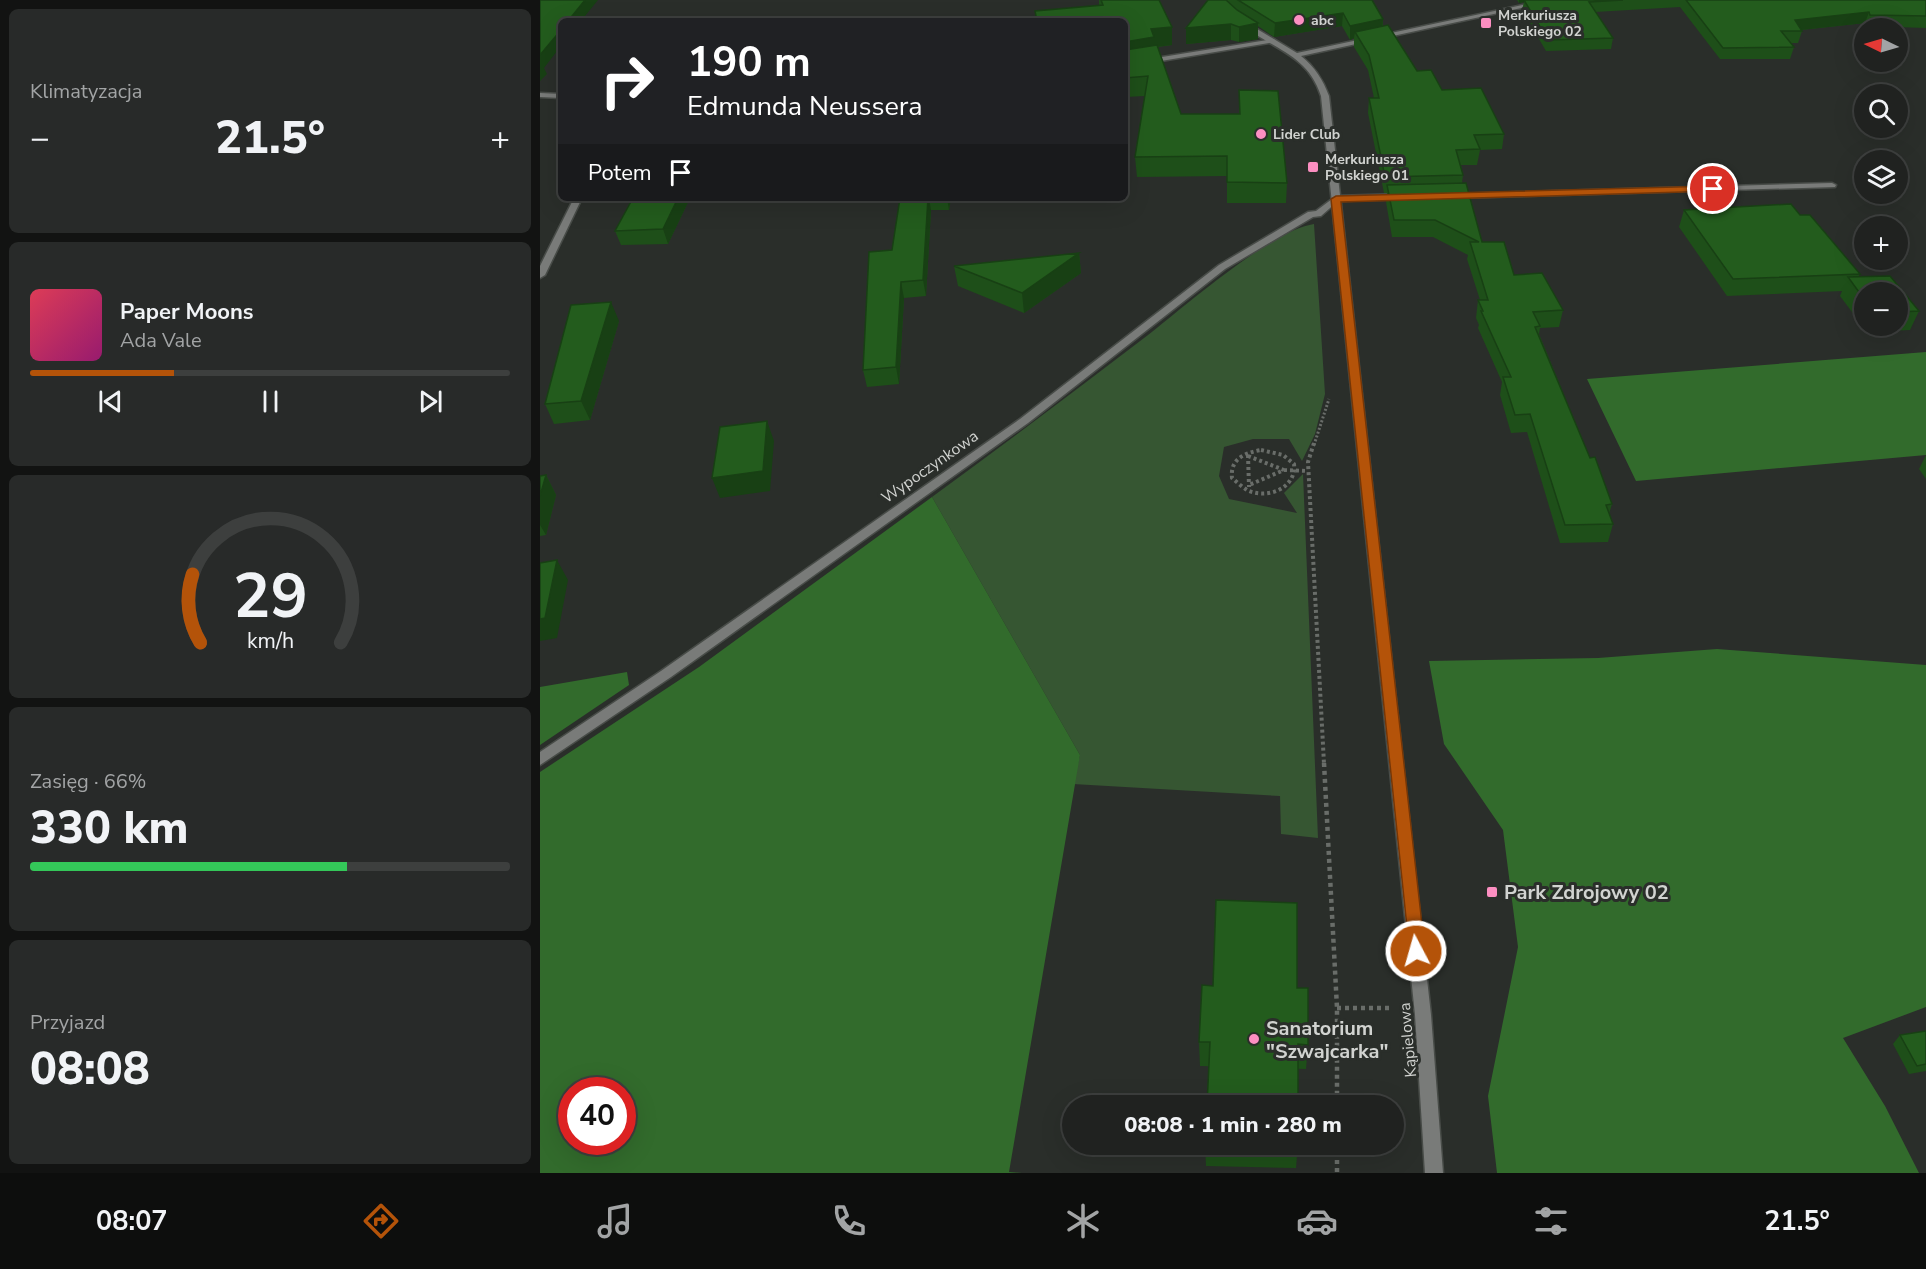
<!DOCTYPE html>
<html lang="pl">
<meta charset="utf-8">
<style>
body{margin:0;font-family:"Nunito Sans",sans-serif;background:#282a29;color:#f1f3f6;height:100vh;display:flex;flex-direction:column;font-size:22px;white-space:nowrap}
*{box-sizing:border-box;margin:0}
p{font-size:20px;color:#a2a4a5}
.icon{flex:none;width:33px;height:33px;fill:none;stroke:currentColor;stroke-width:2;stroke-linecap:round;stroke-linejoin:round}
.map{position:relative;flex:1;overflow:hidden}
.details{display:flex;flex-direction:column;gap:9px;padding:9px;background:#121312;width:540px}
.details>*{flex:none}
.banner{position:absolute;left:18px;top:18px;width:570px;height:183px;border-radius:9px;box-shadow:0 6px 24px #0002,0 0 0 2px #3d3f3e;background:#202124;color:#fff;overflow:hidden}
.needle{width:39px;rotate:275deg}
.tools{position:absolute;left:1314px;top:18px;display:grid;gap:12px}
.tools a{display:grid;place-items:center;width:54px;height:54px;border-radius:50%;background:#202220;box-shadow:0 6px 24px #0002,0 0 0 2px #3d3f3e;font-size:30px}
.speed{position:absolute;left:18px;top:1077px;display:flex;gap:12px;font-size:30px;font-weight:700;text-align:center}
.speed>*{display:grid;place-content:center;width:78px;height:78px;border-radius:50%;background:#202220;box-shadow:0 6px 24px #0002,0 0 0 2px #3d3f3e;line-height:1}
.speed .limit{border:9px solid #d22;background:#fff;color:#111}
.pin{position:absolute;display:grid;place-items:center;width:51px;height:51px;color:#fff;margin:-26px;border:3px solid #fff;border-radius:50%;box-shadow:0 2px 6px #0007}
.me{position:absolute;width:66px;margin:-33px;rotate:354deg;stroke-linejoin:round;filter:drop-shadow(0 0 4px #0008)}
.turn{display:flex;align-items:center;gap:21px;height:126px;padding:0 30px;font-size:27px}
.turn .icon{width:78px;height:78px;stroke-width:2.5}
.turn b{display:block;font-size:42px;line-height:51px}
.then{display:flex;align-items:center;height:57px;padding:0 30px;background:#0003;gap:12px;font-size:22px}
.big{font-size:45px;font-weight:800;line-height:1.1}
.details .widget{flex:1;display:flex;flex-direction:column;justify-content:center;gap:9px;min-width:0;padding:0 21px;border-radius:9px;background:#282a29}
.details .dial{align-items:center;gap:0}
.dial svg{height:156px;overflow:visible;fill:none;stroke:#3d3f3e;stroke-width:7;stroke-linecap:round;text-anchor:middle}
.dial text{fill:#f1f3f6;stroke:none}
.song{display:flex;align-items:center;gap:18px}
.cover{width:72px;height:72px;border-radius:9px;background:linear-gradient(135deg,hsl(350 70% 55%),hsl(320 70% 35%))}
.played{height:6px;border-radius:3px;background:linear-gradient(90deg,#b45309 30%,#3d3f3e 30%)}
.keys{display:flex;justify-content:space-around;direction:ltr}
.heat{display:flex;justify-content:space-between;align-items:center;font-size:33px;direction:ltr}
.charge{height:9px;border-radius:4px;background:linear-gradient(90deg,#34c759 66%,#3d3f3e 0)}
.trip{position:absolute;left:522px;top:1095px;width:342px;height:60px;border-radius:30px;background:#202220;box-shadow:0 6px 24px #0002,0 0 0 2px #3d3f3e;font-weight:800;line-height:60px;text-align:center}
.dock{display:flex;height:96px;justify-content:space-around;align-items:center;background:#0d0e0d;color:#a2a4a5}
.dock .icon{width:42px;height:42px}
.dock .on{color:#b45309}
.dock b{font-size:27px;color:#f1f3f6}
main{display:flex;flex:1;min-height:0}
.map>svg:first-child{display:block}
.green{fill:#365632}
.forest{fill:#326b2c;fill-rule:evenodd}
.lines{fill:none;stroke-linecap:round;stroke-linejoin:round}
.minor-casing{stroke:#484c48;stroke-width:3}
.tertiary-casing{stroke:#484c48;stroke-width:3}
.path-far2{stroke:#696d69;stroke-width:3;stroke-dasharray:2 2;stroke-linecap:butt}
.path-far1{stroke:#696d69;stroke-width:4;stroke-dasharray:3 3;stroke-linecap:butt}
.path{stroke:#696d69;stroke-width:4.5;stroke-dasharray:4 4;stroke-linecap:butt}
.minor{fill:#797b79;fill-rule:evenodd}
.tertiary{fill:#797b79;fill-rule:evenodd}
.wall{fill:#1e4f19;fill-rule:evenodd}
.shaded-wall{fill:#184014}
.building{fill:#235c1d;stroke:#184014;stroke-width:1.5}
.route{fill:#b45309;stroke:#753606;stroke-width:1.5}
.poi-dot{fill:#fc8fc1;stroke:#2a2e2a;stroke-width:2}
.labels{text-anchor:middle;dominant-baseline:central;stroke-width:6;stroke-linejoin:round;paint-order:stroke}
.far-poi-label{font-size:14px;font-weight:bold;fill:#d1d3d0;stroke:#2a2e2a;text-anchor:start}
.street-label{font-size:16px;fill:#d1d3d0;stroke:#2a2e2a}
.near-poi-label{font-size:20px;font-weight:bold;fill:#d1d3d0;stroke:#2a2e2a;text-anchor:start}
</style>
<main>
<section class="details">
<div class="widget"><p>Klimatyzacja</p>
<div class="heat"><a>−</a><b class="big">21.5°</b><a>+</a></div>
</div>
<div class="widget">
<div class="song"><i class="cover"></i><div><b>Paper Moons</b><p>Ada Vale</p></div></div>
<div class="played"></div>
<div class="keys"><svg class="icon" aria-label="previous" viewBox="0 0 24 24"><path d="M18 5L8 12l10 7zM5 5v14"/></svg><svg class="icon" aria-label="pause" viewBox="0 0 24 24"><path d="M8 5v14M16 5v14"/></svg><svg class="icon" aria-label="next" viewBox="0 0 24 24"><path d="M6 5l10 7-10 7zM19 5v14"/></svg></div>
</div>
<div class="widget dial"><svg viewBox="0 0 100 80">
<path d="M14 69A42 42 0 1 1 86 69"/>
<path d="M14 69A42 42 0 0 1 10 34" stroke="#b45309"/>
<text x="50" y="56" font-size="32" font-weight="700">29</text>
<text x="50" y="72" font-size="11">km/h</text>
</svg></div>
<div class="widget"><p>Zasięg · 66%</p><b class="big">330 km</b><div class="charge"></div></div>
<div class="widget"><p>Przyjazd</p><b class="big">08:08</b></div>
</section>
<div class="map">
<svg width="1386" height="1173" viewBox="0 0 1386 1173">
<rect width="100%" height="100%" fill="#2a2e2a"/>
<!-- green -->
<path class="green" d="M774 224 785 394 775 434 762 461 749 439H713L684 447 679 476 689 499 757 513 744 493 763 474 778 838 741 834 740 796 533 784 540 755 392 497C465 444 536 390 608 335 645 306 732 230 774 224Z"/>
<!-- forest -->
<path class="forest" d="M1386 352V455L1096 481 1047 379Z
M392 497 540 755 469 1172 482 1173H0V772L159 667ZM32 1090H82V1142H32Z
M1177 649 1386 665V1007L1303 1038 1345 1106 1379 1173H957L948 1096 978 947 963 830 904 744 889 661 1058 658Z
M87 672 89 685 0 745V687Z"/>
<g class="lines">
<defs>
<path id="minor" d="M733 39 735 40V42L585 67V63Z
M0 93 21 94V98L0 97Z
M1292 183 1296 185 1295 187 915 198 911 196 915 194Z
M861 194 864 195V199L798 201 781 216 773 217 685 269 488 423 131 677 0 765V752L121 671 480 419 679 265 768 212 776 211 796 196Z
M34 198H42L5 275 0 278V266Z"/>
<path id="tertiary" d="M1006 0H1018L761 56C775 67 783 80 789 96L891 1015 903 1173H885L875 1015 781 96C767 53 732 50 702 24L707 23 757 53Z"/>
</defs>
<!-- minor casing -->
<use href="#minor" class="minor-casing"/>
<!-- tertiary casing -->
<use href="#tertiary" class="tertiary-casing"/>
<!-- path-far2 -->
<path class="path-far2" d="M774 445 789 399"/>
<!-- path-far1 -->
<path class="path-far1" d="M774 443 768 462 784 764
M721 450 743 455 754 464C757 488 727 500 707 490 702 487 697 482 692 478 690 459 704 453 721 450Z
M708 455 709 487
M708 456 744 470 709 485
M744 470 768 471"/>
<!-- path -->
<path class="path" d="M784 763 797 1008V1106
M797 1008H849
M797 1144V1173"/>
<!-- minor -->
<use href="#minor" class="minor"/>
<!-- tertiary -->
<use href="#tertiary" class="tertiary"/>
</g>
<!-- wall -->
<path class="wall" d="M559 0H619L632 27V45L618 47 641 114H699V90L747 183 746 203H687V176L597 177 595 157 605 96 585 97V21H496L495 11 559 6Z
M668 0H832L843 19V26L877 71 902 90 964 134 962 149 940 150 937 165H921L923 175 922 183 942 242 974 275 1023 310 1019 327 1000 328 999 334 1050 458 1072 504 1069 514 1073 524 1068 542 1020 543 987 432 971 433 960 395 962 382 938 328 939 325 936 318 938 300H940L927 259 928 255 893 237H852L846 202 847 193H844L828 113 829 98H834L828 70 814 47V38L810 40 802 26 734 37 718 26V39L699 42 691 40 646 44Z
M977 0H1386V28L1326 26 1325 23 1261 30 1262 31 1258 43H1251L1254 47 1250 59H1180L1140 7 1055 12 1073 38 1071 49 1006 51 982 10 984 2 979 3Z
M150 198 128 244 81 245 75 231Z
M360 198H411L409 210H391L386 296 364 298 359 384 327 387 323 370 352 250Z
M1251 204 1260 215H1270L1320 274 1318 277 1350 276 1379 311 1370 330 1327 332 1300 296 1302 291 1187 296 1139 227 1144 210ZM1324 292H1358V326H1324Z
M539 253 541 273 484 313 418 286 414 266Z
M79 321 50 420 14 424 5 404Z
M1386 455V479L1379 469Z
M6 475 16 495 6 535 0 536V476Z
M757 988 768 1045 766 1069 660 1066 659 1042Z
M1386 1031V1071L1369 1074 1353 1044 1360 1035Z
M665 1144H758L756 1168 666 1166Z"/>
<!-- shaded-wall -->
<path class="shaded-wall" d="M45 0H58L41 21H28Z
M979 0H984V2L979 3Z
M1329 12 1325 23 1251 31 1255 20Z
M803 13 802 26 734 37 735 23Z
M843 19 842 33 815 32 814 38 810 40V26Z
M718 23V39L699 42V27Z
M691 24V40L646 44V28Z
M632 27V45L615 47 585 61V42L611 29Z
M21 30V46L4 68 7 74 0 81V55Z
M138 198H150L128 244 123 229Z
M388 198H389L391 210 386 296 383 280Z
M407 198H411L409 210Z
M539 253 541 273 484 313 482 293Z
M361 282 364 298 359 384 356 367Z
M71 302 79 321 50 420 41 401Z
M227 421 234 441 230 491 180 498 172 478Z
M6 475 16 495 6 535 0 525V496Z
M17 560 28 580 17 638 0 641V619Z"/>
<!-- building -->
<path class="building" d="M0 0H45L28 21H21V30L0 55Z
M561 0H619L632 27 611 29 614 37 585 42V21H497L495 11 563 5Z
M668 0H686L697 10 718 23 699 27 691 24 646 28Z
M698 0H832L843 19 810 26 803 13 735 23Z
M984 0H1083L1049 2 1073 38 1008 40Z
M1146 0H1386V16L1330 15 1329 12 1255 20 1262 31H1241L1254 47 1183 48Z
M848 25 877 71 891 70 902 90 941 88 964 134 934 135 940 149 916 150 923 175 845 177 829 98H839L829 55 815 32Z
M617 45 641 114H700L699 90 738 91 747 183 687 182V156L595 157 608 76 585 78V50Z
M926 183 942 242H964L974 275 1002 273 1023 310 993 312 1000 326 995 327 1050 458 1055 457 1072 504 1066 505 1073 524 1025 525 990 414 975 415 963 377H971L941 311H943L938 300H948L930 242H939L895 220H854L847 185Z
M93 198H138L123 229 75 231Z
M360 198H388L383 280 361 282 356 367 323 370 329 252 352 250Z
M1251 204 1260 215H1270L1320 274 1193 279 1144 210Z
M539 253 482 293 414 266Z
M1350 276 1379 311 1358 312V292H1324V299L1308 277Z
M71 302 41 401 5 404 31 305Z
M227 421 223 471 172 478 180 427Z
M6 475 0 496V476Z
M17 560 5 618 0 619V563Z
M676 900 757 903V988H768V1045L758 1044V1106H667L670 1042H659L662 985 673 986Z
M1386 1031V1064L1377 1066 1360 1035Z
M684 1144H758V1146Z"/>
<!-- route -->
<path class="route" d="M1173 186 1178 189 1176 191 801 202 885 951 882 956 876 959 870 956 791 199 796 196Z"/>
<!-- markers -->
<g class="poi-dot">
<circle cx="759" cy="20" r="6"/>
<rect x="940" y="17" width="12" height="12" rx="3"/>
<circle cx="721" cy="134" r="6"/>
<rect x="767" y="161" width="12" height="12" rx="3"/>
<rect x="946" y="886" width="12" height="12" rx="3"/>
<circle cx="714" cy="1039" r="6"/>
</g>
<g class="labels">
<!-- far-poi labels -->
<g class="far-poi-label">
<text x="958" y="15">Merkuriusza<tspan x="958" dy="16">Polskiego 02</tspan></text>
<text x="771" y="20">abc</text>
<text x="733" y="134">Lider Club</text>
<text x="785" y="159">Merkuriusza<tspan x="785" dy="16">Polskiego 01</tspan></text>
</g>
<!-- street labels -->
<g class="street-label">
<text transform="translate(390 467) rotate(-35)">Wypoczynkowa</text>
<text transform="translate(868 1040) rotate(-95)">Kąpielowa</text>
</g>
<!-- near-poi labels -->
<g class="near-poi-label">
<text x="964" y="892">Park Zdrojowy 02</text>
<text x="726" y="1028">Sanatorium<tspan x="726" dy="23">"Szwajcarka"</tspan></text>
</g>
</g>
</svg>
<div class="tools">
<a><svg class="needle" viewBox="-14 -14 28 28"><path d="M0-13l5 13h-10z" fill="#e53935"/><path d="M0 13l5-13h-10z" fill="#a2a4a5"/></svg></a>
<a><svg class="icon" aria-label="search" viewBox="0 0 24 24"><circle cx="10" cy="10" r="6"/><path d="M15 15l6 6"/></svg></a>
<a><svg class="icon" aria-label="layers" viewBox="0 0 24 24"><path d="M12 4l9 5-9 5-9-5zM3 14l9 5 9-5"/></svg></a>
<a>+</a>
<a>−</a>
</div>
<div class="speed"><div class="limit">40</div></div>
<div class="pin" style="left:1173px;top:189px;background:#d93025"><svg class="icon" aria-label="arrive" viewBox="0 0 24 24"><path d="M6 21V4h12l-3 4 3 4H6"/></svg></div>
<svg class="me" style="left:876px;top:951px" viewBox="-20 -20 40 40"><circle r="17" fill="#b45309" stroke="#fff" stroke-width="3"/><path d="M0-11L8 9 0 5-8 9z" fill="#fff"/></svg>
<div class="trip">08:08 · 1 min · 280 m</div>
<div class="banner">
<div class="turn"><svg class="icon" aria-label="right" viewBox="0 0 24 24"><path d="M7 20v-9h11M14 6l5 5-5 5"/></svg><div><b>190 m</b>Edmunda Neussera</div></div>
<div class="then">Potem<svg class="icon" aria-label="arrive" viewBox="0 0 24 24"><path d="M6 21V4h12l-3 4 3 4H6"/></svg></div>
</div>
</div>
</main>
<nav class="dock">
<b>08:07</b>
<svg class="icon on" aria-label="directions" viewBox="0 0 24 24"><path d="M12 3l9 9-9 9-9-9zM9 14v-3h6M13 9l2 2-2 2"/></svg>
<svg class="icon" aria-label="music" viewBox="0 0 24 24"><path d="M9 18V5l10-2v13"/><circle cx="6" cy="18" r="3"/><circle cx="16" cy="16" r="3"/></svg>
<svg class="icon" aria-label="phone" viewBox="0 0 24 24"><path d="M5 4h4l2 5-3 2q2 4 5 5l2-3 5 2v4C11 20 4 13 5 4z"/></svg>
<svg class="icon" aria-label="climate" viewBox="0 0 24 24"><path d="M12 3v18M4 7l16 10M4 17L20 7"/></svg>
<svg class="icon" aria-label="car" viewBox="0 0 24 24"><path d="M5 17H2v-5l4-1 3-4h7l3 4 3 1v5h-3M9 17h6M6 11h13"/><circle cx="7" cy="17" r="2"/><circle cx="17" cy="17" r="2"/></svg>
<svg class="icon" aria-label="filters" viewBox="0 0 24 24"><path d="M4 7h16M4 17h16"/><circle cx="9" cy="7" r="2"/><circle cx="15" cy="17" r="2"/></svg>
<b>21.5°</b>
</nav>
